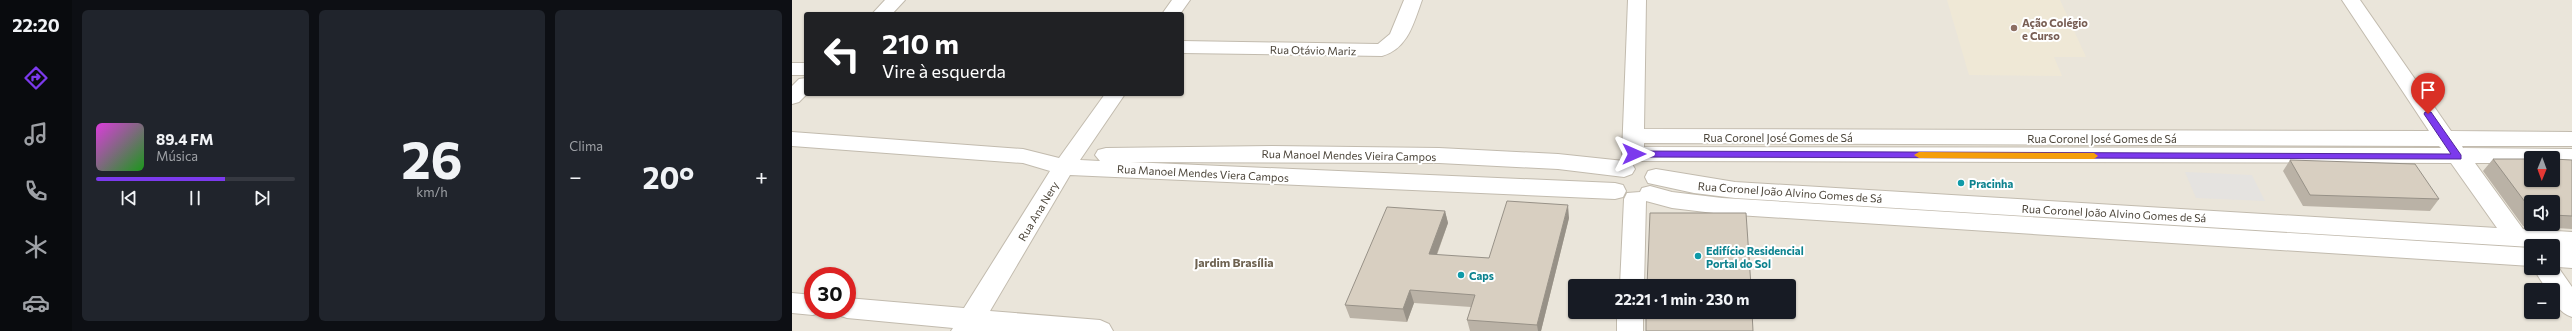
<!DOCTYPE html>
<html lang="pt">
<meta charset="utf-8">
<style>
body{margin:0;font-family:Commissioner,sans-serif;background:#20242c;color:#f1f3f6;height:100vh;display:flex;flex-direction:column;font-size:15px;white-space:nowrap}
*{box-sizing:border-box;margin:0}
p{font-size:13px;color:#9ea1a6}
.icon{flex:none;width:22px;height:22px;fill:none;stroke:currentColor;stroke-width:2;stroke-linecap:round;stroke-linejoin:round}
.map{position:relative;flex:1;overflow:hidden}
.details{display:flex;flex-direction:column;gap:10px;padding:10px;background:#0d0f14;width:720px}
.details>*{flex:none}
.banner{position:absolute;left:12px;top:12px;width:380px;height:84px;border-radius:4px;box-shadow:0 1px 3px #0004;background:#202124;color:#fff;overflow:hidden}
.needle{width:26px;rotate:181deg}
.tools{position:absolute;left:1732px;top:151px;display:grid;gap:8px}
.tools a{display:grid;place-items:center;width:36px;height:36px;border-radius:4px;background:#171b24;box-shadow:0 1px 3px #0004;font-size:20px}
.speed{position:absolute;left:12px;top:267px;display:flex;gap:8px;font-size:20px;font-weight:700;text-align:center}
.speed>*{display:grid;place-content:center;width:52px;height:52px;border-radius:50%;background:#171b24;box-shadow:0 1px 3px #0004;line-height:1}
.speed .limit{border:6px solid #d22;background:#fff;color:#111}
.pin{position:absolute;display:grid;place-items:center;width:34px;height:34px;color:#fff;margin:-41px -17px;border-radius:50% 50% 50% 0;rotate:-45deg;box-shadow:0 0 4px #0007}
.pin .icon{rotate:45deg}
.me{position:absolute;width:44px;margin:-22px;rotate:90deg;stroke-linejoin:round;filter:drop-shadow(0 0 3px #0008)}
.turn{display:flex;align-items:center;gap:14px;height:84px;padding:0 12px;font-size:18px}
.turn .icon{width:52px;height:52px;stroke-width:2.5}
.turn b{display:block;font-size:28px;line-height:34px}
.big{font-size:30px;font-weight:700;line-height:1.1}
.details .tile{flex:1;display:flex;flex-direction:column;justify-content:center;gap:6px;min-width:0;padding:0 14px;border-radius:6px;background:#20242c}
.details .dial{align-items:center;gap:0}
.dial b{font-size:52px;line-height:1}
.song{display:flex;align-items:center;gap:12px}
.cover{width:48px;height:48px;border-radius:6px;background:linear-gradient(135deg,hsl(300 70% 55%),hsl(120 70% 35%))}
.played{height:4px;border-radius:2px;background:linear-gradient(90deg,#7c3aed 65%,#363941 65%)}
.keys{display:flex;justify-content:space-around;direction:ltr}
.heat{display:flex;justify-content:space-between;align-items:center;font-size:22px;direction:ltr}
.details .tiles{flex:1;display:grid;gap:10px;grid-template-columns:repeat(3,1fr)}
.trip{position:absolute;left:776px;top:279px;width:228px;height:40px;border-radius:4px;background:#171b24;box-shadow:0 1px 3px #0004;font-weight:700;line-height:40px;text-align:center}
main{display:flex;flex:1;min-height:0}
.tab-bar{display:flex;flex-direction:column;width:72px;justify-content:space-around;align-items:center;background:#090b0e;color:#9ea1a6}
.tab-bar .icon{width:28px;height:28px}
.tab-bar .selected{color:#7c3aed}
.tab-bar b{font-size:18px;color:#f1f3f6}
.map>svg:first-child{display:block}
.residential{fill:#eae5da;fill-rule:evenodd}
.education{fill:#efe8d6}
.parking{fill:#e5e3e0}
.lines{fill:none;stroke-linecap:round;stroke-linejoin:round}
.minor-casing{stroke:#c2bbae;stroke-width:2}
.minor{fill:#fff;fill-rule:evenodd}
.wall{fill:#bab2a6;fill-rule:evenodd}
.shaded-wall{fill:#979187}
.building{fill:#d8cfc1;stroke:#979187}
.route{fill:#7c3aed;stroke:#51269a}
.slow{fill:#f59e0b}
.education-dot{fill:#8d6e63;stroke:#fff;stroke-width:1.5}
.culture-dot{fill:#0f9aa8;stroke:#fff;stroke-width:1.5}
.labels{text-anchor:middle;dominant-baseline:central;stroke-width:4;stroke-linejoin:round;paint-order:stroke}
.education-label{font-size:11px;font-weight:bold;fill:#785e54;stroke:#fff;text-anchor:start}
.street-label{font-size:11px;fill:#4b4439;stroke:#fff}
.culture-label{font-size:11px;font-weight:bold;fill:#0d838f;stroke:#fff;text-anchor:start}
.neighbourhood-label{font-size:12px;font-weight:bold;fill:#6e6250;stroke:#fff}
</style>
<main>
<nav class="tab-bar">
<b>22:20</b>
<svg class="icon selected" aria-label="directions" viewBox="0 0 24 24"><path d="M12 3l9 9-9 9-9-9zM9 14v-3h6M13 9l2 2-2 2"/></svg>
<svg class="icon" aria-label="music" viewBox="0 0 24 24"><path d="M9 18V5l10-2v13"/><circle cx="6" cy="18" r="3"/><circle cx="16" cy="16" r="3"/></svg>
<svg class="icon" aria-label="phone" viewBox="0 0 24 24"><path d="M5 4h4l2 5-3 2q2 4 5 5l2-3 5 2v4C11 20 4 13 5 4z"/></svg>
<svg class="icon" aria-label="climate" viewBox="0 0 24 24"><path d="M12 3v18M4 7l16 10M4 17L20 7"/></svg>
<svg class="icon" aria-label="car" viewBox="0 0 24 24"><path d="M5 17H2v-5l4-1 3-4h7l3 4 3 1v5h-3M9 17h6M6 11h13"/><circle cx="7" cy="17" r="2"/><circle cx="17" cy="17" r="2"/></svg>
</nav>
<section class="details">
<div class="tiles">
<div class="tile">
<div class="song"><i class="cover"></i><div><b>89.4 FM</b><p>Música</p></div></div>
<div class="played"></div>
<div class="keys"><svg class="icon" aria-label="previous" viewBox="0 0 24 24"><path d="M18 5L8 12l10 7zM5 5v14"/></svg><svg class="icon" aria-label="pause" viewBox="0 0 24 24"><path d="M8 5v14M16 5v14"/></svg><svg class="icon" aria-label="next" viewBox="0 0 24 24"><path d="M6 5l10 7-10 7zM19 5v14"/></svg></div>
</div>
<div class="tile dial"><b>26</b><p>km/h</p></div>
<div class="tile"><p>Clima</p>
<div class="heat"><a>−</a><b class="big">20°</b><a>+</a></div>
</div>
</div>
</section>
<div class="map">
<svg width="1780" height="331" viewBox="0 0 1780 331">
<rect width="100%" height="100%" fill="#f6f3ec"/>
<!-- residential -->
<path class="residential" d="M0 0H1780V331H0ZM14 14H390V94H14ZM1739 158H1761V180H1739ZM1739 202H1761V224H1739ZM1739 246H1761V268H1739ZM21 276H55V310H21ZM783 286H997V312H783ZM1739 290H1761V312H1739Z"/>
<!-- education -->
<path class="education" d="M1155 0H1268L1294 57H1262L1270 76 1177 75Z"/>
<!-- parking -->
<path class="parking" d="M1393 172 1460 175 1473 201 1404 198Z"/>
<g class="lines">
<defs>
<path id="minor" d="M93 0H113L100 14H80Z
M380 0H398L388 14H370Z
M612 0H630C622 22 616 49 590 56L390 53V41L586 44 598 34Z
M836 0H854L852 129 1637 131 1550 0H1568L1659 131 1780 132V146H1670L1671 148 1780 149V163H1761V158H1739V163H1683L1731 229 1780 232V268L1766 267 1780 287V317C1768 313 1761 303 1761 290H1755L1741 268H1761V249H1768H1761V246L1739 247 943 198 902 193 856 183 853 177 856 171 864 169 943 182 1705 228 1659 163 841 161 833 159 830 154ZM852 143 1647 146 1649 148 852 147Z
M0 63H14V75H0Z
M14 78 15 94 7 102 0 104V86L7 79Z
M313 94H333L288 160 308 161 303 155 306 150 314 148 480 146 647 148 766 154 832 161 840 164 843 169 840 174 832 177 766 169 647 163 338 162 823 183 831 185 834 191 831 197 823 199 278 175 198 311 308 320 317 324 321 331H159L161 328 55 318 46 315 43 310H55V298L172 308 258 171 231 163 0 146V132L231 149 267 158Z
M858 186 880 192 930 198 1739 248V266L930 214 880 208 854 201 852 286H828L832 199 835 193 848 192 850 188Z
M0 293 21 295V310H31L30 312 21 315 0 313Z
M825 312H851V331H825Z"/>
</defs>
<!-- minor casing -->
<use href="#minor" class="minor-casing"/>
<!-- minor -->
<use href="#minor" class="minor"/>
</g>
<!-- wall -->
<path class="wall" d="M1701 159 1780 160V229L1731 226 1691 171ZM1739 202H1761V224H1739Z
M1498 160 1647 199 1638 211 1511 206 1491 171Z
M653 211 656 223 645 255 697 258 777 218 749 331H678L675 320 679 307 622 303 615 322 558 318 553 305Z"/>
<!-- shaded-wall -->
<path class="shaded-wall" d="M776 205 777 218 749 331H746L745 325Z
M653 211 656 223 640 267 637 254Z
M618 290 622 303 615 322 611 309Z"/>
<!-- building -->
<path class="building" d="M1701 159H1739V180H1761V159L1780 160V216L1761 215V202H1739V210Z
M1498 160 1623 164 1647 199 1518 195Z
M715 201 776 205 745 325 675 320 683 295 618 290 611 309 553 305 595 207 653 211 637 254 697 258Z
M858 213H954L959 286H855Z
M854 312H960L961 331H854Z"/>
<!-- route -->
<path class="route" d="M1633 112H1639L1669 155V159L842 157 837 154 842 151 1659 154 1632 114Z"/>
<!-- slow -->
<path class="slow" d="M1127 152 1302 153 1306 156 1302 159 1127 158 1122 155Z"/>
<!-- markers -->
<circle class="education-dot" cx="1222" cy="28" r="4"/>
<g class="culture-dot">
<circle cx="1169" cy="183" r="4"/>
<circle cx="906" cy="256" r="4"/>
<circle cx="669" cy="275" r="4"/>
</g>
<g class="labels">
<!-- education labels -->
<g class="education-label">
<text x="1230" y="22">Ação Colégio<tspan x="1230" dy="13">e Curso</tspan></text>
</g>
<!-- street labels -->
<g class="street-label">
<text transform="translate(521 50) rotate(1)">Rua Otávio Mariz</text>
<text x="986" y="137">Rua Coronel José Gomes de Sá</text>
<text x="1310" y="138">Rua Coronel José Gomes de Sá</text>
<text transform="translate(557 155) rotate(1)">Rua Manoel Mendes Vieira Campos</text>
<text transform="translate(411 173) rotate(3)">Rua Manoel Mendes Viera Campos</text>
<text transform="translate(998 192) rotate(4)">Rua Coronel João Alvino Gomes de Sá</text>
<text transform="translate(246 211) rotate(-59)">Rua Ana Nery</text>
<text transform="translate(1322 213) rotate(3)">Rua Coronel João Alvino Gomes de Sá</text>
</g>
<!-- culture labels -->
<g class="culture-label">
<text x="1177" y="183">Pracinha</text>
<text x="914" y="250">Edifício Residencial<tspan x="914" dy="13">Portal do Sol</tspan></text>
<text x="677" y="275">Caps</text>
</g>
<!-- neighbourhood labels -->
<g class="neighbourhood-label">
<text x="442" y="262">Jardim Brasília</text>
</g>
</g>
</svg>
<div class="tools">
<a><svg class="needle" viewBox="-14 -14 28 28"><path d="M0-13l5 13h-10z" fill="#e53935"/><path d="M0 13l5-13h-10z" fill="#9ea1a6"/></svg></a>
<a><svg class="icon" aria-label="sound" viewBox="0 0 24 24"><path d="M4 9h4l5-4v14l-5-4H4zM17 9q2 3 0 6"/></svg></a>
<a>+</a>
<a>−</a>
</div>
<div class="speed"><div class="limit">30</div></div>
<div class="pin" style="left:1636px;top:114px;background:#d93025"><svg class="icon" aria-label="arrive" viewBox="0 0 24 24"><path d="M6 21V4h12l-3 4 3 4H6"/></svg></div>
<svg class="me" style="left:842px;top:154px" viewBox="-20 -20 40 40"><path d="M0-17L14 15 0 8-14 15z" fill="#7c3aed" stroke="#fff" stroke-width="4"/></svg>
<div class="trip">22:21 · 1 min · 230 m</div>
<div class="banner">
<div class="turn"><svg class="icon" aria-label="left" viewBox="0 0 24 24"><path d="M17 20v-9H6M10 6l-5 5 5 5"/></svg><div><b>210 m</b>Vire à esquerda</div></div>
</div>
</div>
</main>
